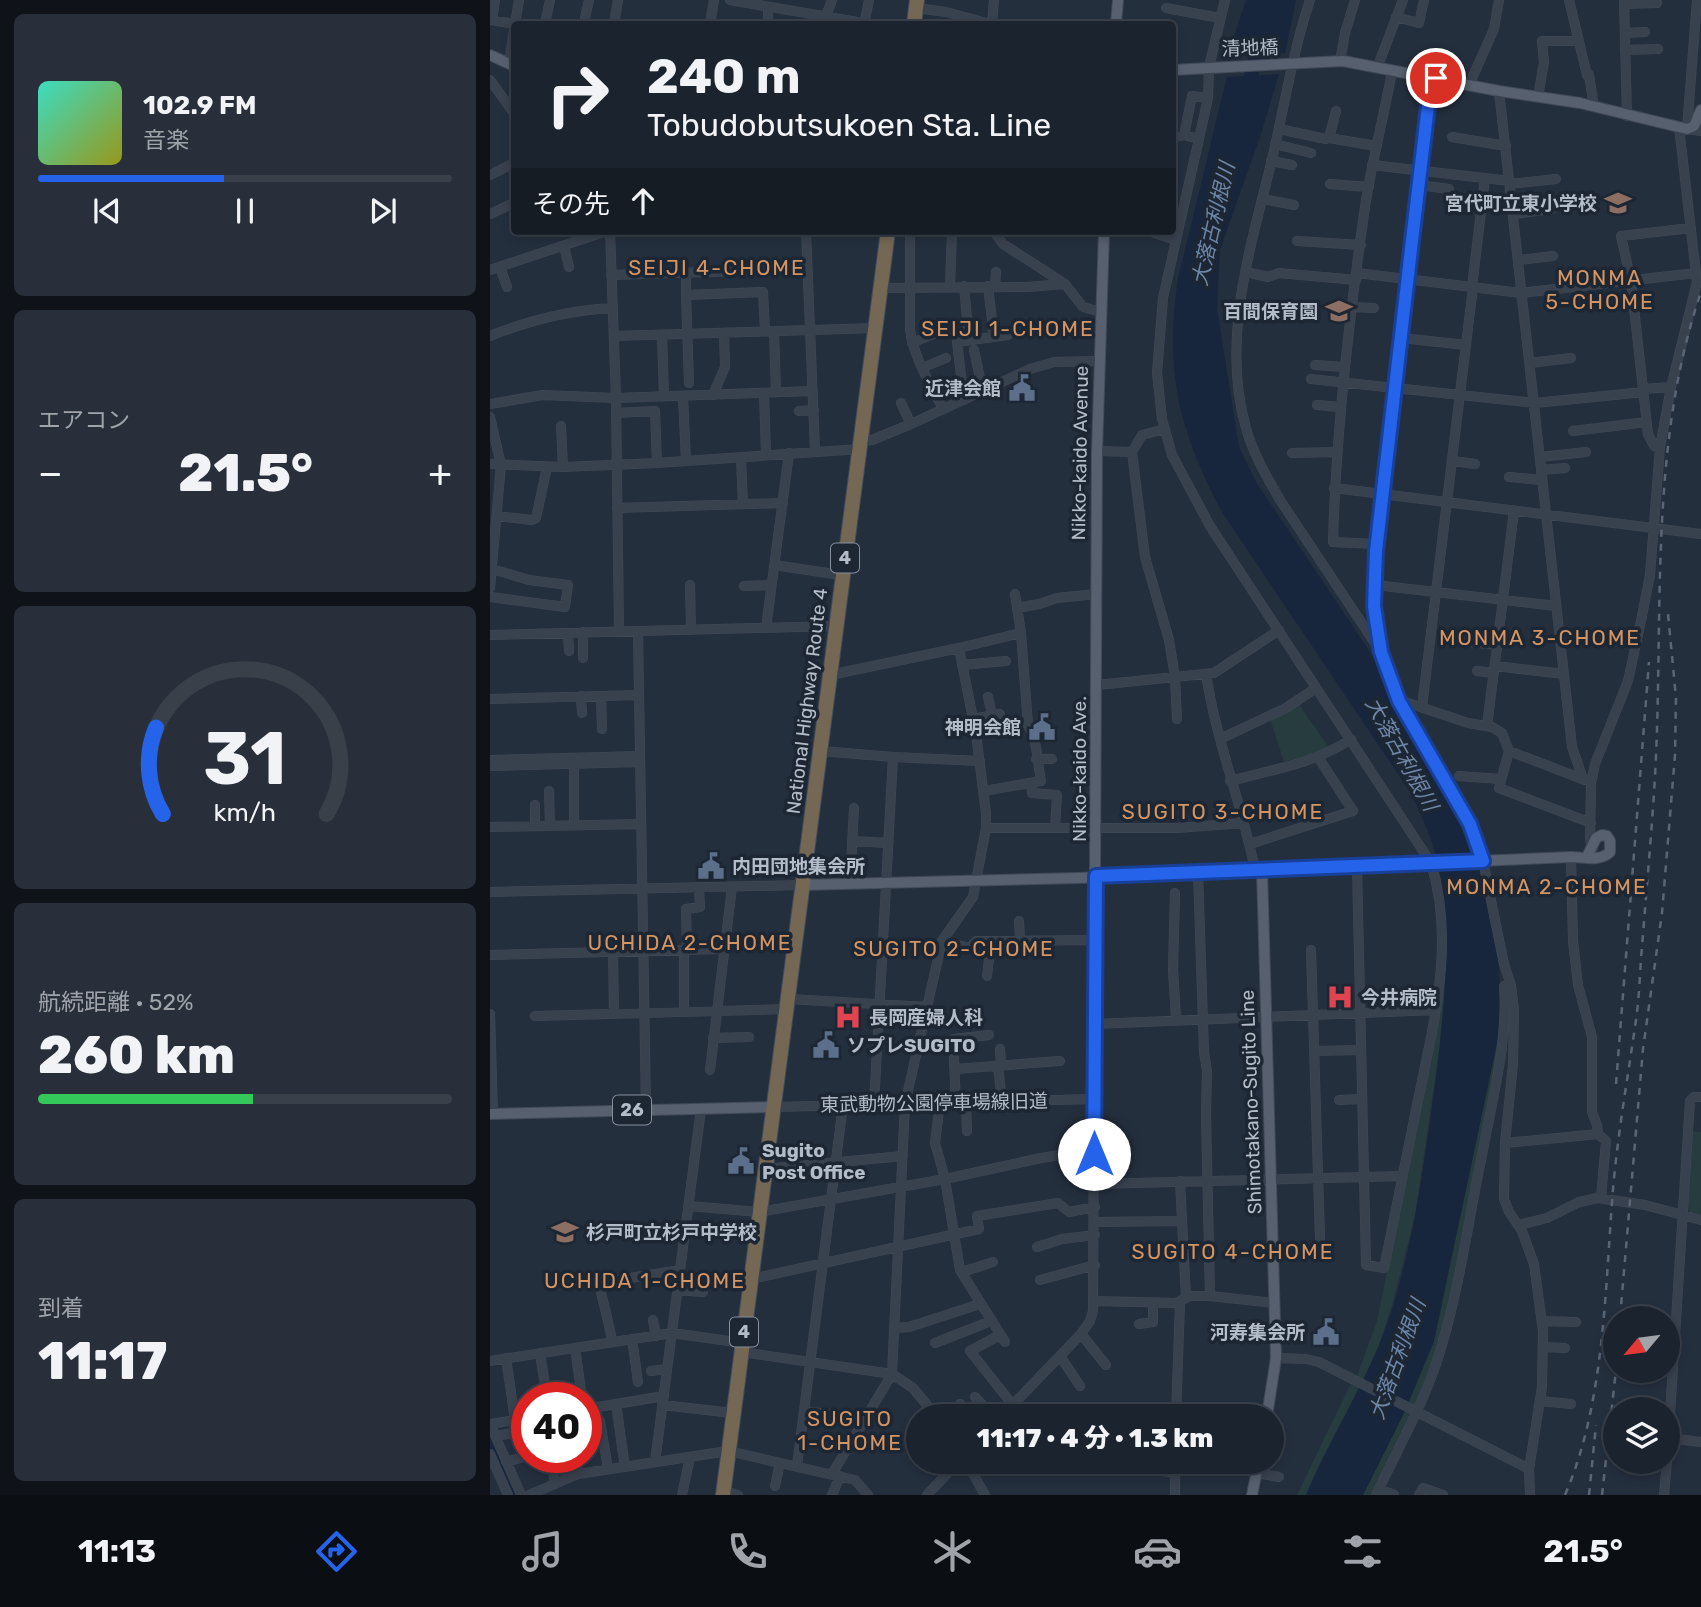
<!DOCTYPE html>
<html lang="ja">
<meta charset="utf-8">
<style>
body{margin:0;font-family:Rubik,"Noto Sans JP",sans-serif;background:#282f3a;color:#f1f3f6;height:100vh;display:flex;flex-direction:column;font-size:26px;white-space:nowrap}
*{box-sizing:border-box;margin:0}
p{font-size:23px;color:#a0a4aa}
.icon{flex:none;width:38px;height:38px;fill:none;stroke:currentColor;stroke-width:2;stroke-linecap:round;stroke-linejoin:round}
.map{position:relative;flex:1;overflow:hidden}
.sheet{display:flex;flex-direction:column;gap:14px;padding:14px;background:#0f1319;width:490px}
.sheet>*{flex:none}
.guide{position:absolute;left:21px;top:21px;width:665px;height:214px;border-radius:7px;box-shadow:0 4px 10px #0003,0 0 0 2px #39404a;background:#1b232e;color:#f1f3f6;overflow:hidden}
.needle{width:46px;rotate:241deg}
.buttons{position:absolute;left:1113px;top:1306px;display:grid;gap:14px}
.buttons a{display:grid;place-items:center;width:77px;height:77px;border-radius:50%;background:#1b232e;box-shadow:0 4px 10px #0003,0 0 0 2px #39404a;font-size:35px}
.speed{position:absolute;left:21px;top:1382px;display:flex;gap:14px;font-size:35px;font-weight:700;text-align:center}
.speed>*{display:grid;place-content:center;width:91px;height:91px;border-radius:50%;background:#1b232e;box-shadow:0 4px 10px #0003,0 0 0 2px #39404a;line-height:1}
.speed .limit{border:10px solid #d22;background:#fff;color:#111}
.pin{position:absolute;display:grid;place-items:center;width:60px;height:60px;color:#fff;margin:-30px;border:4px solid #fff;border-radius:50%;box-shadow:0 2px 7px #0007}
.me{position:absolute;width:77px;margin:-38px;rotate:0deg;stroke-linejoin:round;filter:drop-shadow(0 0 5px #0008)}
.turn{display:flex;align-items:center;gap:24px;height:147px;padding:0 21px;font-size:32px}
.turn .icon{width:91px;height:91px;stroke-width:2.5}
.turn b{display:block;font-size:49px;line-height:60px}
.then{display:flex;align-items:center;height:66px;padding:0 21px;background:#0003;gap:14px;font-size:26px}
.big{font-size:52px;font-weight:800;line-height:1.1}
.sheet .widget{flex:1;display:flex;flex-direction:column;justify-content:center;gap:10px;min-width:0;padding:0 24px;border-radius:10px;background:#282f3a}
.sheet .dial{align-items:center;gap:0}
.dial svg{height:182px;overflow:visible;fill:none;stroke:#39404a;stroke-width:7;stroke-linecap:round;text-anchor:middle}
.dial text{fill:#f1f3f6;stroke:none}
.song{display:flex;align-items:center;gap:21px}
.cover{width:84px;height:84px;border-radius:10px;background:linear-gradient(135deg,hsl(170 70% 55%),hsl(60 70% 35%))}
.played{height:7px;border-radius:4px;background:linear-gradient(90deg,#2563eb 45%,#39404a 45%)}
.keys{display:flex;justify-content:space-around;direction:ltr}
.heat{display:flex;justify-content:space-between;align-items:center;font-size:38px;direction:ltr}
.charge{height:10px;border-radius:5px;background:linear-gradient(90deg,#34c759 52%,#39404a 0)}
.trip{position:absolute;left:416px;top:1404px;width:378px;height:70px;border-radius:35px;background:#1b232e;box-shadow:0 4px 10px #0003,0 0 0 2px #39404a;font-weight:800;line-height:70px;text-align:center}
.tab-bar{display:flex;height:112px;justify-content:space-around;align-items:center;background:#0b0e12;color:#a0a4aa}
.tab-bar .icon{width:49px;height:49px}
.tab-bar .on{color:#2563eb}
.tab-bar b{font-size:32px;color:#f1f3f6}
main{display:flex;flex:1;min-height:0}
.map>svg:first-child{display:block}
.green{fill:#263c3f}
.water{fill:#17263c}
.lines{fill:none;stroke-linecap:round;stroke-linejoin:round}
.river{stroke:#17263c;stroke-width:14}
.minor-casing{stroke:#414a57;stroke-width:10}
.major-casing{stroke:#414a57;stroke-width:12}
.highway-casing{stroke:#434c59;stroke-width:16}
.minor{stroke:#38414e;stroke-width:9}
.major{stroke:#56606e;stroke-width:10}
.highway{stroke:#746855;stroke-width:14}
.rail{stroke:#5a6575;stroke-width:2.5;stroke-dasharray:7 7;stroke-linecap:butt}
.route-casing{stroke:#184099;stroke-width:18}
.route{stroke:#2563eb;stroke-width:12}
.labels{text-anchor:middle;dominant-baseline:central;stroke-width:7;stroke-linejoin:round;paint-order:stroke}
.shield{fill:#1d2633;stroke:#878f9c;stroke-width:2}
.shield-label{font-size:18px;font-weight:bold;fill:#b4bcc9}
.street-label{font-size:19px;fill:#b4bcc9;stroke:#1d2633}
.poi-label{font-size:19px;font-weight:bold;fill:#b4bcc9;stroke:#1d2633;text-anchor:start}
.water-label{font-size:21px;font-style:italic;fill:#6d86a8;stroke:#1d2633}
.neighbourhood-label{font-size:21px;letter-spacing:2px;fill:#d59563;stroke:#1d2633}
</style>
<main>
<section class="sheet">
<div class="widget">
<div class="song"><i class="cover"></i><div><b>102.9 FM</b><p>音楽</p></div></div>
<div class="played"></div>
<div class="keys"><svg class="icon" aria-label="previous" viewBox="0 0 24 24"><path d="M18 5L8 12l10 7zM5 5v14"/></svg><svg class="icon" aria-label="pause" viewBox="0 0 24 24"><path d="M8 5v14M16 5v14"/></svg><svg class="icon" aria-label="next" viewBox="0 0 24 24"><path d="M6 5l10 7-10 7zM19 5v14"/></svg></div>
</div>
<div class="widget"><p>エアコン</p>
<div class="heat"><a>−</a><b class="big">21.5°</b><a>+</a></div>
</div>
<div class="widget dial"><svg viewBox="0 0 100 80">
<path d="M14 69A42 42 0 1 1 86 69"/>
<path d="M14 69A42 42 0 0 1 11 31" stroke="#2563eb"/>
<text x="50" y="56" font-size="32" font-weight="700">31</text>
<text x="50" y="72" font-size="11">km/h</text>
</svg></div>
<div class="widget"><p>航続距離 · 52%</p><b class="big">260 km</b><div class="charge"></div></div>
<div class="widget"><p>到着</p><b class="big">11:17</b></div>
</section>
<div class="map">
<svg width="1211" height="1495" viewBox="0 0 1211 1495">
<rect width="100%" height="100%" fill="#242f3e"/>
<!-- green -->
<path class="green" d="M808 703 840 749 794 762 780 719Z
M955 985 949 1052 925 1217 902 1305 887 1351 816 1495H807L861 1383 867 1376 887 1321Z
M1011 1002V1038L959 1300 941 1372 883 1495H873L915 1411 944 1341Z
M1203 1131 1211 1132V1214L1200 1212 1198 1209Z"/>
<!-- water -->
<path class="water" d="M756 0H806L795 53 738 55Z
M789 74 771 134 730 250 727 309 749 447 766 482 896 676 915 720 978 833C1004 899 1015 969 1008 1039L944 1341 915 1411 873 1495H816C836 1446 865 1401 886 1352 917 1282 930 1190 941 1115 951 1041 961 967 953 892 949 856 937 825 920 792L732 512C689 431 674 370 688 278L737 77Z"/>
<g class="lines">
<!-- river -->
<path class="river" d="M757 92 780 0
M0 1441 23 1495"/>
<defs>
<path id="minor" d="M240 0 379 24
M735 0 719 67 718 98 709 139 673 298 667 373 672 419 682 455 720 526 941 863C966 943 943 1026 927 1105 916 1159 905 1214 894 1268L876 1265 874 1177 912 1176
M820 0C803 51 795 103 783 155 762 244 730 337 756 428 763 454 777 477 790 500L891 652 909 700 980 824 993 861 1014 964 1021 985 1024 1011 1023 1064 1015 1143 1014 1199 1019 1212 1032 1231 1044 1264 1053 1331 1052 1387 1039 1469 1040 1495
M1079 0 1097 75H1099L1104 107
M1134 0 1137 116
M1207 0 1197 129 1211 131
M1134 4 1167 3
M426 8 456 12 500 24
M676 8 730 18
M906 17 929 23 934 0
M95 18 99 0
M0 20 26 24
M2 20 5 0
M25 24 29 0
M55 24 60 0
M124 24 128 0
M220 24 224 0
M278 24V7
M333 24 342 0
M374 24 379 0
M502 24 504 0
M1135 33 1155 32
M1135 50 1168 49
M850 62 855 33 865 0
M19 64 24 29
M887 68 913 0
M0 80 24 113
M979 85 1004 29 1009 0
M1009 91 1082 747 1093 779
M1048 97 1054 62 1052 41H1088
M846 111 839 138 886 146
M789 129 836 139 839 138
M694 135 702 96 718 98
M962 137 1016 146
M682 138 694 135 709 139
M785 144 821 153
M781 161 802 165
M882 165 1020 181
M0 175 24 163
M840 184 879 187
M1020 184 1066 179
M929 185 959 189
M773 199 804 205
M0 214 24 203
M1024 214 1062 209
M120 231 126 398 129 631
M316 231 325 451
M420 231V330C424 358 440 383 453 409
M503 231 513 244 575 284 593 307 611 312
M658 231 686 240
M807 241 871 245
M74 246 79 267
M1029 260 1063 256
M10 267 17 287
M0 270 117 231
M756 272 778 277 789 273 866 280
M196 273V295
M867 273 1031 293 1206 273
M121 275 317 269
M460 286 462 231
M474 286 479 340
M498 286 504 337
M505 286 506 272
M982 287 995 178
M391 288 537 287 575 284
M1115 305 1144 301
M748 306 769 312
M862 307 884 308
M284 331 286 392
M172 335 174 396
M0 336C40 320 80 310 123 308
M124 336 386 328
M911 338 976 345
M422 343 448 332
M484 350 493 392
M1040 363 1081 358
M825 365 854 367
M432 368 456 358
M821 379 1045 403 1154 392
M199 383 196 295 273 292 275 331
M1153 389 1181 387
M274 393 276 454
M223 395 235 367 234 333
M193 396 196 461
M474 400 467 342 518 335
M411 403 421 424
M0 404 53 395 126 398 323 391
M827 405 850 407
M309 411 324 410
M126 413 165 411 167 463
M0 417 11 465 0 588
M71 426 73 467
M1083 431 1157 422
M371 441 382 440 421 424 540 369 564 362 609 361
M1170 447 1164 446 1158 434 1141 281 1131 236 1201 228
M607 451 642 452 652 435 675 429
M642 452 655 557 679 640 685 677 687 719
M802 453 847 452
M1050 457 1096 452
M251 458 253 504
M963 461 985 464
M0 464 73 467 167 463 370 449
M1051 470 1075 468
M1019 477 1052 480
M844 488 1211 534
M127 508 293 503
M7 516 42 520 46 518 57 467
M886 544 843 542C846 430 859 318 875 207 882 161 894 116 902 71
M284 565 344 574
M200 585 201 630
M885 585 1066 606
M254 586 281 585
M525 594 531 633
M0 597 75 607 78 585 39 580 2 569
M527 608 549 604 567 598 607 594
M276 628 299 453
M93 632V658
M148 632 156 1110
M78 633 79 651
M0 635 345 626
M960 640 1007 645
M469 648 531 633 538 725C548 741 547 762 551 781L494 791
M891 649 884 605 885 551 938 106 946 78
M472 665 516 661
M1005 666 1074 674
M987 671 1004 673
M716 674C726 741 752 804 765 870
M607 685 724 673 789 630
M91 696 92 713
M111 696 112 729
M498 697 502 715
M0 699 148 695
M909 700 978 723 1002 727 1012 733 1019 751 1095 780
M932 707 983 287
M483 719 510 714
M997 726 1024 511
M730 739 796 708 826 688
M331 751 403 757 490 761
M1019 751 1009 788 1101 823
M546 759H562
M0 760 150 756
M84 764V825
M0 766 150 762
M969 776 1011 779
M740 781C781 770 826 763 861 739
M541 783 542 793 567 795 565 827
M59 791 60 826
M45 826V805
M0 827 151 824
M496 828H687L753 823
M362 841 398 843
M760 844 863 811 828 757
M1103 848 1100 840 1101 783 1105 764 1138 681 1152 616 1160 575 1170 447 1181 387 1207 282 1189 127
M1081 857 1083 941 1088 985 1102 1037V1112L1107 1125 1108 1134 1116 1141 1111 1198
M708 872 714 1052 717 1071 716 1115 720 1296
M360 884 364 808
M0 892 312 885
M685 893 683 969 686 1019
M529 921 530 941
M452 941 480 948 486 941 605 940
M197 950 196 909 210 907 209 888
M821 950 830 1238
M123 951 124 1013
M0 955 234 949
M497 976 501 941
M299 999 437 1007
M194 1012V950
M0 1014 3 1114
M45 1016 297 1009
M604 1024 946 1010
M223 1038 259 1037
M510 1049 511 1066
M824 1051 870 1050
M508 1066 512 1102
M465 1069 570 1061
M220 1070 242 887
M849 1100 872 1099
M450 1103 445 1143 455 1179 470 1270 515 1342
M466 1103 463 1039 499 1035
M476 1103 477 1131
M384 1105 403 757
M284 1107 604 1099
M1015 1143 1108 1134
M275 1169 413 1156
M690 1181 696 1298
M605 1184 874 1177 867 866
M199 1206 269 1212 455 1179 551 1158 576 1154H604
M605 1222 691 1221
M1029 1225 1057 1218 1089 1202 1108 1198 1155 1205 1211 1220
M547 1247 572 1239 605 1235
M472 1272 503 1262
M261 1279 489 1229 487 1216 568 1203 579 1212 605 1207
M550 1280 605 1265
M187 1290 213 1292
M604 1301 686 1303 700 1296H720L784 1303
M163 1320 166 1336
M1052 1321 1086 1322
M649 1324 663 1322V1303
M404 1328 419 1327 490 1304
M591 1334 616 1365
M510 1335 480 1351 522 1404
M142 1339 148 1382
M122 1342C119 1321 113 1303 109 1283L190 1270
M445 1343 501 1321
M1053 1347 1075 1348
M85 1348 92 1398
M252 1352 402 1374 415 1104 452 941 483 897 496 828V813L486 734 469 648 340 675
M50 1353 57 1398
M570 1356 590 1386
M16 1358 25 1420
M786 1358 816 1359 829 1362 1039 1469
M0 1361 182 1333 253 1343
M161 1371 177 1369
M485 1397 503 1416
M1050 1401 1081 1404
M126 1404 135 1467
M470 1404 481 1416
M172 1405 243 1413
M96 1409 174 1396
M314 1411 375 1419
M512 1416 591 1334 600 1321 603 1311 605 876
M686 1416 690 1303
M110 1421 118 1469
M0 1424 31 1495
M0 1424 37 1418
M5 1436 30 1432
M1178 1438 1211 1442
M1178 1445 1200 1101 1204 1097H1211
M0 1454 18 1495
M61 1458 65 1484
M86 1458 88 1474
M476 1461 495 1495
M648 1461V1467L685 1473
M16 1462 30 1458
M165 1462 211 1109
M307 1466 353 1105
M766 1473 789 1477
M342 1474 402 1374 423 1388 446 1416
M285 1486 290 1463
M889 1489 904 1495
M234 1491 248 1495
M39 1495 88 1474 238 1451 365 1480 378 1495
M192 1495 200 1457
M342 1495 350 1476
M437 1495 469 1461
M685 1495V1461
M886 1495C906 1452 931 1409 946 1364 969 1295 978 1221 993 1150 1003 1096 1018 1041 1014 986
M929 1495 933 1488 953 1495
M1174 1495 1177 1461"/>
<path id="major" d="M626 24 628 0
M0 55 24 66
M682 70 853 61 1009 91 1090 103 1197 129 1204 126 1211 110
M772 870 786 1358 777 1416
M605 876 607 453 614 231
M312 885 588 878 1081 857C1094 857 1110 862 1120 852V841L1117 836 1112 835 1106 838 1097 857
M0 1114 284 1107
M762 1495 769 1461"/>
<path id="highway" d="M424 24 427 0
M233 1495 398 231"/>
</defs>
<!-- minor casing -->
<use href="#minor" class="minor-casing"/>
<!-- major casing -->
<use href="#major" class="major-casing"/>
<!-- highway casing -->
<use href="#highway" class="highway-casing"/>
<!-- minor -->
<use href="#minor" class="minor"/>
<!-- major -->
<use href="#major" class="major"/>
<!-- highway -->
<use href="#highway" class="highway"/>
<!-- rail -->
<path class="rail" d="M1126 1084 1159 662
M1130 1318 1153 1049 1172 913 1185 755 1186 698 1178 614
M1075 1495C1115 1403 1115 1288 1123 1189 1128 1132 1138 1076 1146 1020 1150 992 1150 963 1153 935 1157 882 1162 829 1165 776 1174 616 1158 447 1211 292
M1099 1495 1106 1425
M1112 1495 1126 1370"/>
</g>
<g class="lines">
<defs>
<path id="route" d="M604 1154 606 876 993 861 980 824 909 701 891 652 884 606 886 551 923 232 938 106 946 78"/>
</defs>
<!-- route casing -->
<use href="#route" class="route-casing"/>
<!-- route -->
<use href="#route" class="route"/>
</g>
<!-- icons -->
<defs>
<symbol id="school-bare" viewBox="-9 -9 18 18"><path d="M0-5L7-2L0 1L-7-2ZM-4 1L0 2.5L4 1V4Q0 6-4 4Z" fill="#8d6e63" stroke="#1d2633" stroke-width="2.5" paint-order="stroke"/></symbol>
<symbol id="civic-bare" viewBox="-9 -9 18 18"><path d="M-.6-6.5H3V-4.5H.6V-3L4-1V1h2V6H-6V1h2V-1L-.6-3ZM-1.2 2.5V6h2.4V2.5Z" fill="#5c6f8a" stroke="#1d2633" stroke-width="2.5" paint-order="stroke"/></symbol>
<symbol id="hospital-bare" viewBox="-9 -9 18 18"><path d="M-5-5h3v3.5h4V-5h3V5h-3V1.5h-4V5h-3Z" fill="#e0444e" stroke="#1d2633" stroke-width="2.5" paint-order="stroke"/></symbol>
</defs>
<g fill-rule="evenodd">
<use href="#school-bare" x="1109" y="184" width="38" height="38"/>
<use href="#school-bare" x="830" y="292" width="38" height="38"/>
<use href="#civic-bare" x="513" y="369" width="38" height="38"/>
<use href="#civic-bare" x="533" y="708" width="38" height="38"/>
<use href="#civic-bare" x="202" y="847" width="38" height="38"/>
<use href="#hospital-bare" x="831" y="978" width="38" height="38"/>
<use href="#hospital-bare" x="339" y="998" width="38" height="38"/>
<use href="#civic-bare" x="317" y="1026" width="38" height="38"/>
<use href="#civic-bare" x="232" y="1142" width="38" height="38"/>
<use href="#school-bare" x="56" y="1213" width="38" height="38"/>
<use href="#civic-bare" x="817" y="1313" width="38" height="38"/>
</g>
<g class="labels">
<!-- shield labels -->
<g class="shield">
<rect x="341" y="543.5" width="28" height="29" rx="5"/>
<rect x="123" y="1095.5" width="38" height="29" rx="5"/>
<rect x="240" y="1317.5" width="28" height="29" rx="5"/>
</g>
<g class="shield-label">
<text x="355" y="558">4</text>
<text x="142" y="1110">26</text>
<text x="254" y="1332">4</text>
</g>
<!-- street labels -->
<g class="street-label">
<text transform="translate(760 48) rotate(-2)">清地橋</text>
<text transform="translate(590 453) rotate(-89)">Nikko-kaido Avenue</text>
<text transform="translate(317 701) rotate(-83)">National Highway Route 4</text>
<text transform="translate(589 769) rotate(-90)">Nikko-kaido Ave.</text>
<text transform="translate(761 1102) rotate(-92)">Shimotakano-Sugito Line</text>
<text transform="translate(444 1103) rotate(-1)">東武動物公園停車場線旧道</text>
</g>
<!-- poi labels -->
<g class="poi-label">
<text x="1107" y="203" text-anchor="end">宮代町立東小学校</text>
<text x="828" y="311" text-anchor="end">百間保育園</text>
<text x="511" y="388" text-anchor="end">近津会館</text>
<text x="531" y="727" text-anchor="end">神明会館</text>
<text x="242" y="866">内田団地集会所</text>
<text x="871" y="997">今井病院</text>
<text x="379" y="1017">長岡産婦人科</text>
<text x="357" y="1045">ソプレSUGITO</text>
<text x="272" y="1150">Sugito<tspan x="272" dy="22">Post Office</tspan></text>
<text x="96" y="1232">杉戸町立杉戸中学校</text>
<text x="815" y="1332" text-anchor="end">河寿集会所</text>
</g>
<!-- water labels -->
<g class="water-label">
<text transform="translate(723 224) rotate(-77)">大落古利根川</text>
<text transform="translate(912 754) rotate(61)">大落古利根川</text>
<text transform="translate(907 1359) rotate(-70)">大落古利根川</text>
</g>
<!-- neighbourhood labels -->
<g class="neighbourhood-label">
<text x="227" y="267">SEIJI 4-CHOME</text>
<text x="1110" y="277">MONMA<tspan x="1110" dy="24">5-CHOME</tspan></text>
<text x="518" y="328">SEIJI 1-CHOME</text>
<text x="1050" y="637">MONMA 3-CHOME</text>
<text x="733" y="811">SUGITO 3-CHOME</text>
<text x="1057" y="886">MONMA 2-CHOME</text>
<text x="200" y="942">UCHIDA 2-CHOME</text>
<text x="464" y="948">SUGITO 2-CHOME</text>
<text x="743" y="1251">SUGITO 4-CHOME</text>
<text x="155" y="1280">UCHIDA 1-CHOME</text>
<text x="360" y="1418">SUGITO<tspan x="360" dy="24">1-CHOME</tspan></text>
</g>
</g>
</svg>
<div class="buttons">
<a><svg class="needle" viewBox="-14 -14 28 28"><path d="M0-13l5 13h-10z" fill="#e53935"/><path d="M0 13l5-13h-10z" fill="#a0a4aa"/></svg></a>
<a><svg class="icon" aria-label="layers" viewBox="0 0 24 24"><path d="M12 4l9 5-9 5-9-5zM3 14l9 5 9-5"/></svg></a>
</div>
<div class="speed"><div class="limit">40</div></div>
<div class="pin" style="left:946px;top:78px;background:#d93025"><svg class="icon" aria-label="arrive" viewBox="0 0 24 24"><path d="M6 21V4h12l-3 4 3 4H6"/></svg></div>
<svg class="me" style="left:604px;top:1154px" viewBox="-20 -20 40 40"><circle r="19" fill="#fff"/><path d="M0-13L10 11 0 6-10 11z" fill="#2563eb"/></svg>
<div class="trip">11:17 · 4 分 · 1.3 km</div>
<div class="guide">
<div class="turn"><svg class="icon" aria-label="right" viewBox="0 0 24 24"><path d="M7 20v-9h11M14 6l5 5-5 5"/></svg><div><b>240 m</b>Tobudobutsukoen Sta. Line</div></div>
<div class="then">その先<svg class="icon" aria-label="ahead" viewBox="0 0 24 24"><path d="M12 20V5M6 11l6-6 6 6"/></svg></div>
</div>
</div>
</main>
<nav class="tab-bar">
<b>11:13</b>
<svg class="icon on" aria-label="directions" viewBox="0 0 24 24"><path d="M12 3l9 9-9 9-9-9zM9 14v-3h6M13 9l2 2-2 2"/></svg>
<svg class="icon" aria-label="music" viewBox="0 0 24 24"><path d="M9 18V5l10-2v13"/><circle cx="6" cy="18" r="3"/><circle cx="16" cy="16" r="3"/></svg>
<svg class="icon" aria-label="phone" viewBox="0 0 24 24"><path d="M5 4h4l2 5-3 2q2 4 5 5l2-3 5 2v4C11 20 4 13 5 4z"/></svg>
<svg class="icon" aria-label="climate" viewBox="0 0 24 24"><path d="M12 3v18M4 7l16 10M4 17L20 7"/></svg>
<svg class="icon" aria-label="car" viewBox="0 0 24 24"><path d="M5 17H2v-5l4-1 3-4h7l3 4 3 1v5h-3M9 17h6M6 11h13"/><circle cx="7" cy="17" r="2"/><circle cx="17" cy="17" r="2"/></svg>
<svg class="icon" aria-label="filters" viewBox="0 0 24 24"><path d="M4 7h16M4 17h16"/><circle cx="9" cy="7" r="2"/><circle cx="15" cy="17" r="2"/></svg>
<b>21.5°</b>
</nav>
